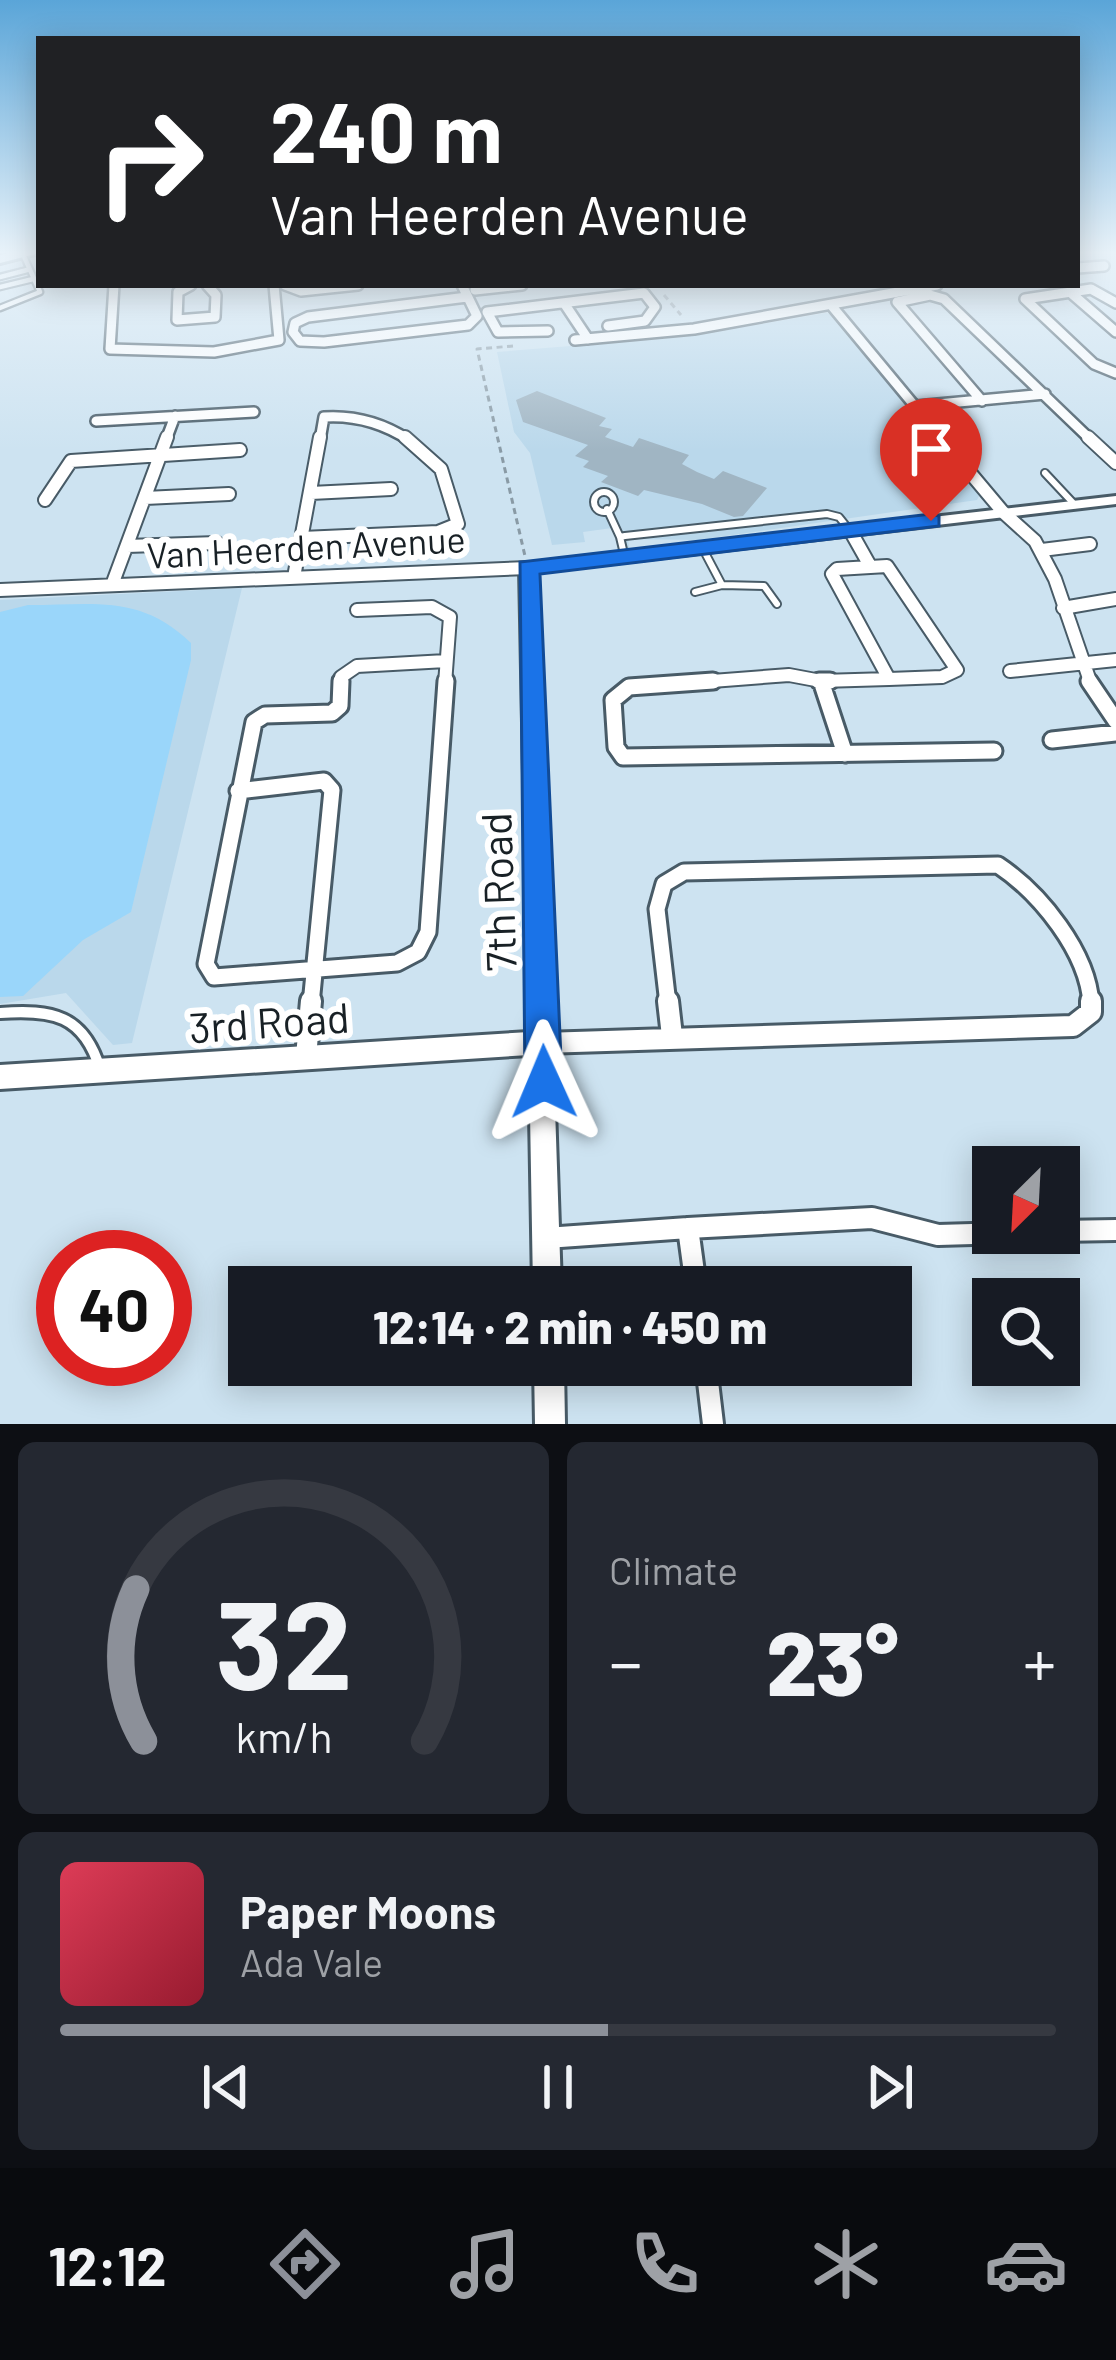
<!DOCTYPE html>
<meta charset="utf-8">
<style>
body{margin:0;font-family:Barlow,sans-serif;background:#242831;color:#f1f3f6;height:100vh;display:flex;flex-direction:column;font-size:45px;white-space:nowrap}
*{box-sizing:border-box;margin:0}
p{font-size:39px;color:#9ea1a6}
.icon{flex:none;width:66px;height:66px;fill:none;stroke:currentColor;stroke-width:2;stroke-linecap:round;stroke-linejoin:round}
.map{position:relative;height:1424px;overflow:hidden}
.panel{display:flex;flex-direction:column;gap:18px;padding:18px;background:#0d0f14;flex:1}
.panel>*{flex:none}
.hud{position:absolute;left:36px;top:36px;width:1044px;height:252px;border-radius:0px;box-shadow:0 6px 30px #0003;background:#202124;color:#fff;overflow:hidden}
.needle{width:78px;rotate:204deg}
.controls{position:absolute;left:972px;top:1146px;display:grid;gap:24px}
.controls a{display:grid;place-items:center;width:108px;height:108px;border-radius:0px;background:#171b24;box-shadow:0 6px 30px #0003;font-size:60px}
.speed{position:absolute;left:36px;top:1230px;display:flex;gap:24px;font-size:60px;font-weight:700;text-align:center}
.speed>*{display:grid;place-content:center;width:156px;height:156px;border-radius:50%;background:#171b24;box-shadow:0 6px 30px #0003;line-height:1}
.speed .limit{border:18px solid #d22;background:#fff;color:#111}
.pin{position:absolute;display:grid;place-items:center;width:102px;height:102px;color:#fff;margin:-123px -51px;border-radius:50% 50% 50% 0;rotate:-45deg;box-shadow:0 0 12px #0007}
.pin .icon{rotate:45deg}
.me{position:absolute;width:132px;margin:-66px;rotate:359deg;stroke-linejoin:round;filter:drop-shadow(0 0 9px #0008)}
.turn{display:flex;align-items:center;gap:42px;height:252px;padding:0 36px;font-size:54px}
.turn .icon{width:156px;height:156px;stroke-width:2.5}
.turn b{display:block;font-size:84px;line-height:102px}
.big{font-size:90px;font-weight:800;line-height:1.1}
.panel .widget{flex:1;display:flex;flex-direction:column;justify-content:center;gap:18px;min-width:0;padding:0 42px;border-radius:18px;background:#242831}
.panel .dial{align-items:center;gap:0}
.dial svg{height:312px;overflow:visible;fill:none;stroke:#363941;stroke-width:7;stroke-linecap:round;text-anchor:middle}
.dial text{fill:#f1f3f6;stroke:none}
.song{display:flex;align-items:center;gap:36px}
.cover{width:144px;height:144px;border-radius:18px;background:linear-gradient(135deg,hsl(350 70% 55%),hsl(350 70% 35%))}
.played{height:12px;border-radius:6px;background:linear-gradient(90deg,#8c9099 55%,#363941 55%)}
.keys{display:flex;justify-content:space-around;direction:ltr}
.heat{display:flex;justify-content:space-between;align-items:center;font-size:66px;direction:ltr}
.panel .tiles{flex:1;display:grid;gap:18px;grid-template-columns:1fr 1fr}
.widget:last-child{grid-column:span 2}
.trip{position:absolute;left:228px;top:1266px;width:684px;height:120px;border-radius:0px;background:#171b24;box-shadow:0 6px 30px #0003;font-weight:800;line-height:120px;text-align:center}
.tabs{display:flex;height:192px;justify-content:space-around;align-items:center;background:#090b0e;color:#9ea1a6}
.tabs .icon{width:84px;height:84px}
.tabs .on{color:#8c9099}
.tabs b{font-size:54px;color:#f1f3f6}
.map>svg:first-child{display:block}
.built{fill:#bad8eb}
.green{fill:#9ad6fa}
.building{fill:#a0b5c3}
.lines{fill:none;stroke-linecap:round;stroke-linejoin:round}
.service-far2-casing{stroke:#485b67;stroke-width:9}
.service-far1-casing{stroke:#485b67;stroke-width:10}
.service-casing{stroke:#485b67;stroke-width:16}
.minor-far3-casing{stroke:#485b67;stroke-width:14}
.minor-far2-casing{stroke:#485b67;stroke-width:16}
.minor-far1-casing{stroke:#485b67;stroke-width:21}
.minor-casing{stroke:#485b67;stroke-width:26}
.tertiary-casing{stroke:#485b67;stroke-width:6}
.secondary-casing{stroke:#485b67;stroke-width:6}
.path{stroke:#899aa5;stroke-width:3;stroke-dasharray:6 4.5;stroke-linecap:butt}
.service-far2{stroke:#fff;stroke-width:4.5}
.service-far1{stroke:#fff;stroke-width:6}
.service{stroke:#fff;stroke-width:10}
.minor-far3{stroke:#fff;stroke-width:9}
.minor-far2{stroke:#fff;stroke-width:12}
.minor-far1{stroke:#fff;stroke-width:15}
.minor{stroke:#fff;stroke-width:20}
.tertiary{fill:#fff;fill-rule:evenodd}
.secondary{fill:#fff;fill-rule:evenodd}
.route{fill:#1a73e8;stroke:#114b97;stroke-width:3}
.labels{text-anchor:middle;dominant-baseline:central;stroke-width:12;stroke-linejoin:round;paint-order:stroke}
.street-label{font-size:36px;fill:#182025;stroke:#fff}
.near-street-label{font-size:42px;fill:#182025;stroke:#fff}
</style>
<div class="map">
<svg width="1116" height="1424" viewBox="0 0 1116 1424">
<rect width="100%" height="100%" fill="#cde3f1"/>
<!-- built -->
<path class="built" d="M826 313 834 315 979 496 977 500 697 540 628 539 630 555H621L612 528 583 532 585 542 552 545 530 453 514 432 497 352 683 337Z
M242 588 132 1043 113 1045 66 993 0 1004V600Z"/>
<!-- green -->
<path class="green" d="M28 605C94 605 141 594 191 643V660L131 912 83 940 23 996 0 997V612Z"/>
<!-- building -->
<path class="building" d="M537 391 606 418 599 426 612 429 605 437 633 447 639 438 689 455 682 464 697 472 714 479 723 471 767 488 743 516 734 517 702 504 644 490 638 496 601 482 608 476 583 467 589 461 575 456 588 445 523 422 516 400Z"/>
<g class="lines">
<defs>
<path id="service-far2" d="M0 277 27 270
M0 287 33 279
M0 308 40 292 22 252"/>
<path id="service-far1" d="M1045 473 1075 505
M594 502a10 10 0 1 1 20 0a10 10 0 1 1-20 0Z
M607 509 620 537
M625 558 620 537 625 536 827 514 839 517 851 532
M722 585 764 586 777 604
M695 592 722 585 703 549"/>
<path id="service" d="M0 1013C52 1009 84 1015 100 1069"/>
<path id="minor-far3" d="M1077 268 1104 266
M114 285 110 349 214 352 279 340 274 285
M191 285 178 292 177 320 215 317 216 295 207 285
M285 285 301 291 358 285
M462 285 477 316 468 325 324 342 300 341 293 332 295 323 308 317 467 297
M475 290 522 285
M1071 293 1116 332
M564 303 588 339
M1116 303 1091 289 1025 299 1094 364 1116 373
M831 305 943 440
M548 331 498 332 487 312 644 293 655 307 645 321 608 326
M575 340 694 329 937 285
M982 401 897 302 930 295 944 299 1091 440
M916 406 1045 394
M96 421 254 412
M166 440 175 416
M320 440 324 417C355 415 383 423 409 440"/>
<path id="minor-far2" d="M940 437 1003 512 1035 541 1055 579 1091 684
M1088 437 1116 463
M311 493 391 489
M145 498 229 494
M45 500 71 461 240 450
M851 532 869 564
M302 538 438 532 458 524 441 469 405 437
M127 546 217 543
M1042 550 1090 544
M887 566 957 670 942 677 889 679 832 574 837 569Z
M294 577 320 437
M112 585 167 437
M0 590 528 568
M1063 608 1116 599
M357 610 432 607 450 617 445 684
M1010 671 1116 660
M341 684V677L357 666 446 661
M673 684 789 675 821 681 889 679"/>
<path id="minor-far1" d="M341 681 340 706 332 713 265 715 254 722 206 964 214 977 397 963 418 952 428 932 446 681
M713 681 629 687 613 700 616 747 623 757 994 751
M819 681H830
M821 681 845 754
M1089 681 1116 721
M1052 740 1116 733
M238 791 324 781 332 790 311 1004
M668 1004 657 909 664 884 684 872 998 865C1040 893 1088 952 1091 1004"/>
<path id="minor" d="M668 1001 672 1036
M543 1043 1073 1026 1091 1012V1001
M306 1057 311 1001
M1059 1231 1116 1230
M546 1238 688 1228
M696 1287 688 1228 872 1218 938 1235 1007 1233
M706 1365 713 1424"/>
<path id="tertiary" d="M1116 496V504L536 572 552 1037 555 1043 553 1048 561 1287H533L529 1055 0 1089V1065L529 1032 520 568 523 564Z
M534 1365H564L565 1424H535Z"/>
<path id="secondary" d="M16 252H39V253L0 263V255Z"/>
</defs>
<!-- service-far2 casing -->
<use href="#service-far2" class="service-far2-casing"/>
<!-- service-far1 casing -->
<use href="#service-far1" class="service-far1-casing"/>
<!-- service casing -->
<use href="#service" class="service-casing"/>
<!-- minor-far3 casing -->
<use href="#minor-far3" class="minor-far3-casing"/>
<!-- minor-far2 casing -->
<use href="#minor-far2" class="minor-far2-casing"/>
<!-- minor-far1 casing -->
<use href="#minor-far1" class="minor-far1-casing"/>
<!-- minor casing -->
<use href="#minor" class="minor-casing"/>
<!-- tertiary casing -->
<use href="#tertiary" class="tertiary-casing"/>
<!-- secondary casing -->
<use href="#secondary" class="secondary-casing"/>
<!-- path -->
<path class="path" d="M664 295 681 315
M513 346 477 349 525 556"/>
<!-- service-far2 -->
<use href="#service-far2" class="service-far2"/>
<!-- service-far1 -->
<use href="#service-far1" class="service-far1"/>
<!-- service -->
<use href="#service" class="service"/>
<!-- minor-far3 -->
<use href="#minor-far3" class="minor-far3"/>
<!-- minor-far2 -->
<use href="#minor-far2" class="minor-far2"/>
<!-- minor-far1 -->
<use href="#minor-far1" class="minor-far1"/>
<!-- minor -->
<use href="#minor" class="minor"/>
<!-- tertiary -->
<use href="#tertiary" class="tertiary"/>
<!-- secondary -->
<use href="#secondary" class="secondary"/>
</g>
<!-- sky -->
<linearGradient id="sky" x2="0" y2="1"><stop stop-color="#5aa5d8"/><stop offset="0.56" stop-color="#e8f2f9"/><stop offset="1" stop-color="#e8f2f9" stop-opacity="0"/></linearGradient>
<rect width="1116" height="451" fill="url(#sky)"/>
<!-- route -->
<path class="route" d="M931 514 939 516V526L540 574 562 1082 557 1095 544 1100 531 1095 525 1082 520 562Z"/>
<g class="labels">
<!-- street labels -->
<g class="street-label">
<text transform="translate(306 546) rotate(-3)">Van Heerden Avenue</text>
</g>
<!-- near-street labels -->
<g class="near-street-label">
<text transform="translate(497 892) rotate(-92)">7th Road</text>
<text transform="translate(269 1021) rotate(-4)">3rd Road</text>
</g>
</g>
</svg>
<div class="controls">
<a><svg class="needle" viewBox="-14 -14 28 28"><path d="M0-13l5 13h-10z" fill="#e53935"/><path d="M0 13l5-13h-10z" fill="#9ea1a6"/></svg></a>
<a><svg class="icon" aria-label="search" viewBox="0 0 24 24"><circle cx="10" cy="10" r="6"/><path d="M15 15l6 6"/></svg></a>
</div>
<div class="speed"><div class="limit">40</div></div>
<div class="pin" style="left:931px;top:521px;background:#d93025"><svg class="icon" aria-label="arrive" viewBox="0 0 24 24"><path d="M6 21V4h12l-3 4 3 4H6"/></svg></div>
<svg class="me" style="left:544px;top:1082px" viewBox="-20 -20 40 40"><path d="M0-17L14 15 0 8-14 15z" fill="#1a73e8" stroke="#fff" stroke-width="4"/></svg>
<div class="trip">12:14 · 2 min · 450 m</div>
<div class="hud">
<div class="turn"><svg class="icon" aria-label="right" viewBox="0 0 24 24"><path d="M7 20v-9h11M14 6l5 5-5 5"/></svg><div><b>240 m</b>Van Heerden Avenue</div></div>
</div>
</div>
<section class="panel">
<div class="tiles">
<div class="widget dial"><svg viewBox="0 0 100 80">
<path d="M14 69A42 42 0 1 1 86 69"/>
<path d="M14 69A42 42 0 0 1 12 30" stroke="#8c9099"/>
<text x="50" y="56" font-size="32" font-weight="700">32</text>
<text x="50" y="72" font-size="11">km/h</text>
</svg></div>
<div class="widget"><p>Climate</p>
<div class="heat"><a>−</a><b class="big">23°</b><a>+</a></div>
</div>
<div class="widget">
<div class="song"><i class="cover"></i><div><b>Paper Moons</b><p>Ada Vale</p></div></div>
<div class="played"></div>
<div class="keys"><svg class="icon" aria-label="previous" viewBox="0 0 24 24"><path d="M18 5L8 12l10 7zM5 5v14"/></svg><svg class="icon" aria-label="pause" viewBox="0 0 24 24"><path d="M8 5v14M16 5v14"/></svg><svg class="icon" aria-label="next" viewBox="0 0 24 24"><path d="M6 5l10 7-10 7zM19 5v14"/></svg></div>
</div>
</div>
</section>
<nav class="tabs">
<b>12:12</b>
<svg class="icon on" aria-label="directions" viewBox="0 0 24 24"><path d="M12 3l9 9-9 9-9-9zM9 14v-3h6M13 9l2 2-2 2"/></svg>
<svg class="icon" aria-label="music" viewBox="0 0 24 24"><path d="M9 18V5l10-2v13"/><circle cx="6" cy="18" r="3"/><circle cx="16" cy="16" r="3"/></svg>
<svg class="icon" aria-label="phone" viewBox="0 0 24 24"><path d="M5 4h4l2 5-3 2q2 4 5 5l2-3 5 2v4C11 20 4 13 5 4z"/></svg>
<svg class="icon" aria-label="climate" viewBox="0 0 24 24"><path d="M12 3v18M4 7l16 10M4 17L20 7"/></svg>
<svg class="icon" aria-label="car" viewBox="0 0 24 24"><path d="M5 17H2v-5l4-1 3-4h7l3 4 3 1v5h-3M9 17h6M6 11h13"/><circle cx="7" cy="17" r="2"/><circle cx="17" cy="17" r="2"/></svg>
</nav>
